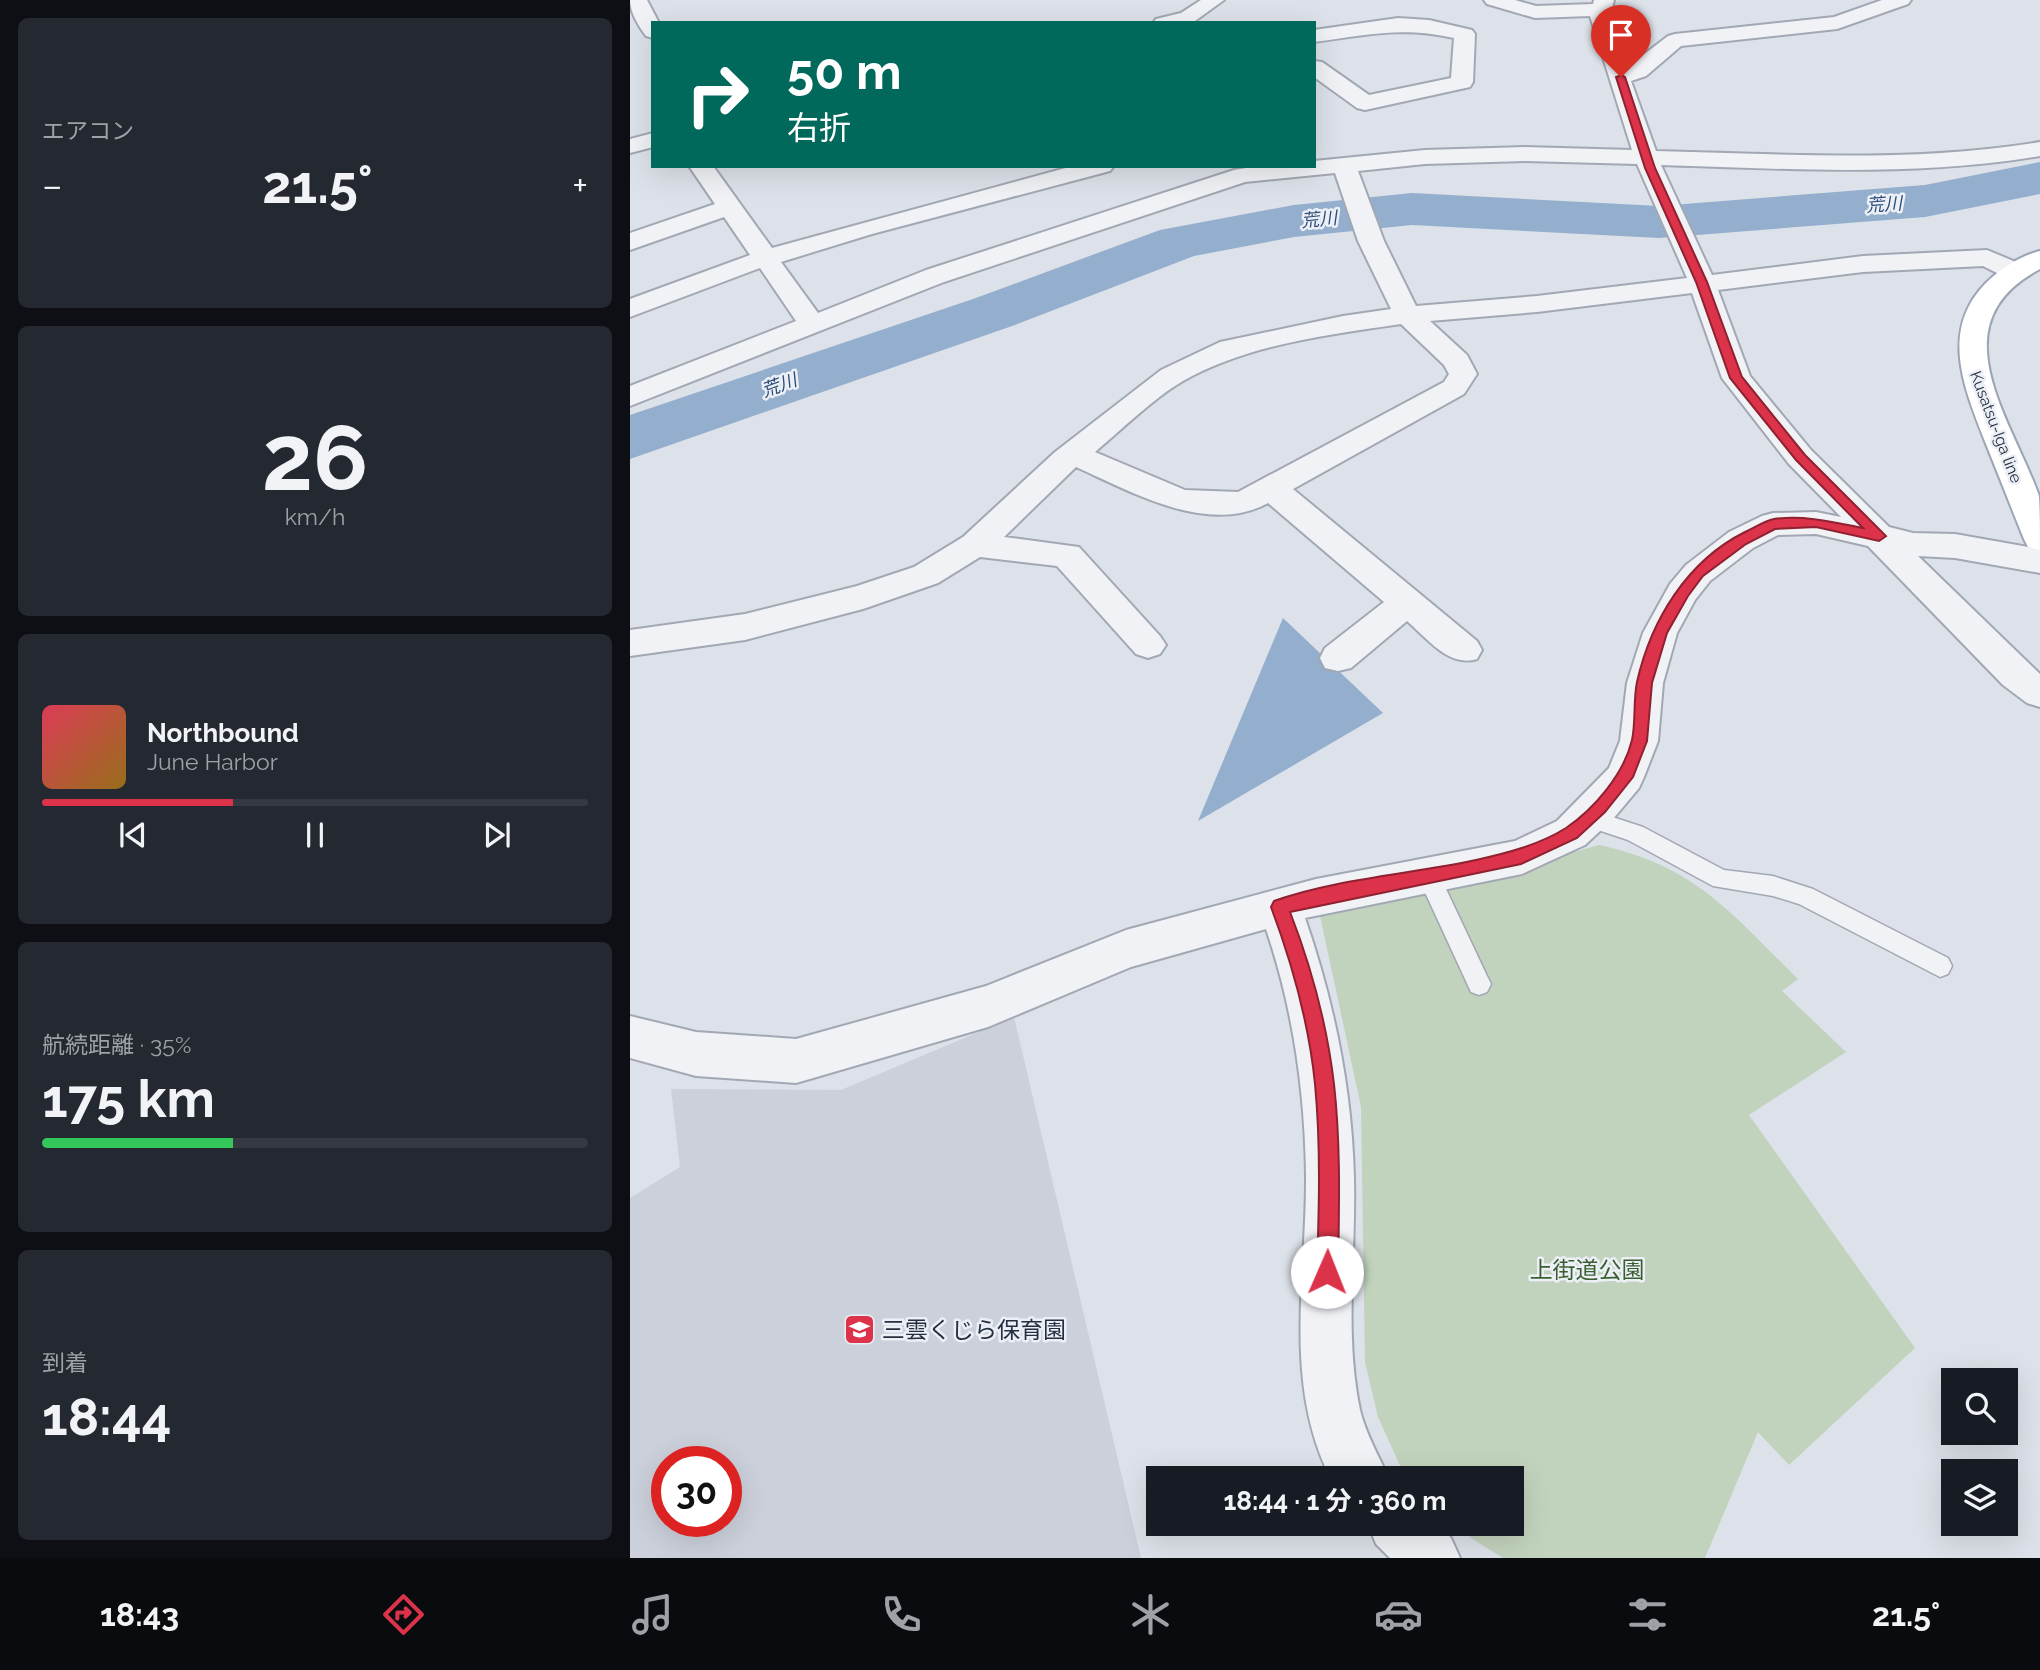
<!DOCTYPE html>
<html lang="ja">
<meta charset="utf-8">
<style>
body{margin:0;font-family:Raleway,"Noto Sans JP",sans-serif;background:#242831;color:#f1f3f6;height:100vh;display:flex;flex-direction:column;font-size:26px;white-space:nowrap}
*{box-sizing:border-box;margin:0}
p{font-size:23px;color:#9ea1a6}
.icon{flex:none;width:38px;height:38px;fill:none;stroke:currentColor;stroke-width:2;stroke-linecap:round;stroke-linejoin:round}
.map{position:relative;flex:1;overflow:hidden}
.panel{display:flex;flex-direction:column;gap:18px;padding:18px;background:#0d0f14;width:630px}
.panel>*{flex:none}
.hud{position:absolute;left:21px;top:21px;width:665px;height:147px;border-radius:0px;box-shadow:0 7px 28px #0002;background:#00695c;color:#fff;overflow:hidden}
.buttons{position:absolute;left:1311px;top:1368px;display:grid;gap:14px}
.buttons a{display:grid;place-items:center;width:77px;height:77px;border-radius:0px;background:#171b24;box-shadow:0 7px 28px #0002;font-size:35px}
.speed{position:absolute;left:21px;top:1446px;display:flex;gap:14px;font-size:35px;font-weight:700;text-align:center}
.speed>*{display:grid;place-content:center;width:91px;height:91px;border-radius:50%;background:#171b24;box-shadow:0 7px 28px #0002;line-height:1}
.speed .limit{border:10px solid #d22;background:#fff;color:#111}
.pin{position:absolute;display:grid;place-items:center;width:60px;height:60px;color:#fff;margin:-72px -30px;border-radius:50% 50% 50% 0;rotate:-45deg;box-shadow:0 0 7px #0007}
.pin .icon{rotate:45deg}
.me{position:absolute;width:77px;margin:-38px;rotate:1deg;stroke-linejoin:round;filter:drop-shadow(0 0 5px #0008)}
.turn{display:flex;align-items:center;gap:24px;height:147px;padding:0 21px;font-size:32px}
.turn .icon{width:91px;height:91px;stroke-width:2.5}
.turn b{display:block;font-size:49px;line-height:60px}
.big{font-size:52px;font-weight:700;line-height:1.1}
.panel .card{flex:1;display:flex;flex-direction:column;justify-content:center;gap:10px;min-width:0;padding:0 24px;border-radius:10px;background:#242831}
.panel .dial{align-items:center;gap:0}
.dial b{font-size:91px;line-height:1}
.song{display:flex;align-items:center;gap:21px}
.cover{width:84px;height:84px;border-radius:10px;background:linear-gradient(135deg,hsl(350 70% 55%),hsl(40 70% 35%))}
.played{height:7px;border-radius:4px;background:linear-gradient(90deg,#dc334a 35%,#363941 35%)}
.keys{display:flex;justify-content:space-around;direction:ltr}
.heat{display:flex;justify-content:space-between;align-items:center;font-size:38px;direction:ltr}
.charge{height:10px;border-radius:5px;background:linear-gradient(90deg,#34c759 35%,#363941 0)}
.trip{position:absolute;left:516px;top:1466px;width:378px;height:70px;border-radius:0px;background:#171b24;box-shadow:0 7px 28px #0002;font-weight:700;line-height:70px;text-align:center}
.dock{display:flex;height:112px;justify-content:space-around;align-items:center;background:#090b0e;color:#9ea1a6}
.dock .icon{width:49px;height:49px}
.dock .selected{color:#dc334a}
.dock b{font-size:32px;color:#f1f3f6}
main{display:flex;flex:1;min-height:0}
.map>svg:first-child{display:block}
.built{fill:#cbd0db;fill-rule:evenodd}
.green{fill:#c2d3bd}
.water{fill:#93afcd}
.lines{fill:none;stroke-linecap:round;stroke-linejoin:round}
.river{fill:#93afcd;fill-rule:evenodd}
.lane-casing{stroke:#a2a8b3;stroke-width:3}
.street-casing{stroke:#a2a8b3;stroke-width:4}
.primary-casing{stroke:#9ba5b5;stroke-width:4}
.lane{fill:#f0f2f6;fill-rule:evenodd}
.street{fill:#f0f2f6;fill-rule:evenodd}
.primary{fill:#fff;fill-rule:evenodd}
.route{fill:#dc334a;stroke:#8f2130;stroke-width:2}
.labels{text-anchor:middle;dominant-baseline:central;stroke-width:5;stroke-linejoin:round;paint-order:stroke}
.far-street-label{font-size:16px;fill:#252f41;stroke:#ecf0f6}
.far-water-label{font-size:18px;font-style:italic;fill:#2b4d79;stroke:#ecf0f6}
.near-park-label{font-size:23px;fill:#395e30;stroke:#ecf0f6}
.near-poi-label{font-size:23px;fill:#252f41;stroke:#ecf0f6;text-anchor:start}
</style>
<main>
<section class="panel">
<div class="card"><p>エアコン</p>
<div class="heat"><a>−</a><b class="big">21.5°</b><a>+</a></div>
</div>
<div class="card dial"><b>26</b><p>km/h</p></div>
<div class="card">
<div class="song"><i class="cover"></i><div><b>Northbound</b><p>June Harbor</p></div></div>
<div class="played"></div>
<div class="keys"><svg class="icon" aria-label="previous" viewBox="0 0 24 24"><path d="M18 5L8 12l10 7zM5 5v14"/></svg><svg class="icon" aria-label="pause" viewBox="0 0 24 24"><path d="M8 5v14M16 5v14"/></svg><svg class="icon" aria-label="next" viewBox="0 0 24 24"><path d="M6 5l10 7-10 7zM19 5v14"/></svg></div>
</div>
<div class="card"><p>航続距離 · 35%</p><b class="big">175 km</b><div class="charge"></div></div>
<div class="card"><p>到着</p><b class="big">18:44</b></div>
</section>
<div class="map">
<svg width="1410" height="1558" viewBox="0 0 1410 1558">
<rect width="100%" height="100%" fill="#dde1e9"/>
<!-- built -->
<path class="built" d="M384 1017 511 1558H0V1198L50 1167 41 1089 211 1090ZM37 1461H96V1521H37Z"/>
<!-- green -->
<path class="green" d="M969 845C1065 865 1102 914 1168 979L1152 991 1216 1052 1119 1115 1285 1348 1159 1465 1128 1432 1075 1558H873L841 1538 827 1524H882V1479H782L771 1468 748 1417 735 1362 731 1107 690 916 816 889Z"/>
<!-- water -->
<path class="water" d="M653 618 753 713 568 821Z"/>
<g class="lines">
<!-- river -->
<path class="river" d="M1410 162V194L1295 217 1029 238 782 225 664 237 564 256 385 325 0 459V415L343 299 530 230 664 205 782 193 1029 206 1295 185Z"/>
<defs>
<path id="lane" d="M958 809 1013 827 1094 870 1143 876 1183 889 1318 958 1322 966 1318 974 1310 977 1169 904 1143 896 1083 886 998 840 950 824 947 818 950 812Z
M799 867 807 870 857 976 861 984 857 992 849 995 841 992 788 877 791 870Z"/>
<path id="street" d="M0 0H17L29 23H23V38L16 36C9 27 0 12 0 0Z
M571 0H594L565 21 523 23 526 19 551 13Z
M854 0H885L906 6 963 4 964 0H984L979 19 996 68 1038 36 1045 34 1204 17 1252 0H1281L1278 4 1207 29 1051 46 1016 76 1001 81 1026 151C1154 154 1283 163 1410 142V156C1285 177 1157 169 1031 165L1082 275 1233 256 1357 250 1393 265 1397 271 1393 277 1384 279 1375 277 1353 266 1233 272 1088 290 1120 376 1181 450 1259 527 1283 533 1325 534 1410 549V573L1325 558 1288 556 1410 674V707L1397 703 1373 685 1238 546 1186 534 1148 535 1123 548 1080 581 1065 600 1047 633 1033 683 1028 741 1014 777 1009 788 983 819 955 845 892 874 675 918C704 1002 722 1089 724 1178 726 1255 714 1334 730 1410 736 1435 749 1456 759 1479H701C652 1383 677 1277 676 1175 675 1092 663 1008 636 929L501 967 358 1027 166 1083 66 1076 0 1058V1016L66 1032 166 1039 356 986 496 930 686 879 885 841 927 821 979 768 990 741 997 683 1013 633 1040 584 1056 565 1099 532 1132 516 1143 513 1186 512 1211 517 1159 464 1092 378 1062 293 907 312 800 321 837 355 847 374 834 394 663 489 847 641 852 650 847 659C819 668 797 638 777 621L721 668 708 671 695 668 690 658 695 648 754 602 638 503C578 536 502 492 446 467L374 537 449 547 530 636 536 645 530 654 518 658 506 654 427 566 350 557 308 583 233 609 115 640 0 656V630L115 614 227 586 284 567 333 537 425 452 531 370 590 342 713 316 761 309 728 241 705 173 615 182 314 282 0 406V386L166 321 130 268 0 317V299L120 255 94 217 0 250V233L85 204 59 166H83L142 248 443 166H484L480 171 242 234 151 262 188 313 296 270 604 170 628 166H684V161L795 150 895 147 1002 150 960 16 905 18 857 4ZM895 161 1007 164 1057 278 907 296 786 306 754 241 728 171 795 164ZM771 324 814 365 819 374 814 382 608 492 555 490 465 452C491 430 525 397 553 381 619 344 697 335 771 324Z
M768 18 799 20 842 30 845 34 843 82 840 87 735 110 727 108 684 77V61L692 62 739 95 821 78 824 38C773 26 735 35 684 42V30Z
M23 133V147L0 153V139Z
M738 1524H807L821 1538 830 1558H760L746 1544Z"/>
<path id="primary" d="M1410 251V269C1306 324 1382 419 1409 496 1410 512 1410 534 1410 550L1398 547 1394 539C1381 507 1369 476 1356 444 1335 390 1309 332 1355 284 1370 269 1390 256 1410 251Z"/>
</defs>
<!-- lane casing -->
<use href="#lane" class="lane-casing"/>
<!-- street casing -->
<use href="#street" class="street-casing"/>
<!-- primary casing -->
<use href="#primary" class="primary-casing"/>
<!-- lane -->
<use href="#lane" class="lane"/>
<!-- street -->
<use href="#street" class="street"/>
<!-- primary -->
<use href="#primary" class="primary"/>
</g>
<!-- route -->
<path class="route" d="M991 75 995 77 1025 168 1077 282 1112 377 1175 455 1256 536 1249 541 1186 527 1145 529 1116 544 1073 576 1058 596 1037 633 1022 683 1017 741 1003 777 975 812 947 838 891 864 660 912C681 966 697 1025 704 1084 711 1146 709 1209 708 1272L705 1279 697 1282 690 1279 687 1272C689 1209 691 1147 685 1084 679 1024 662 963 641 907L644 901C705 879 781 874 846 860 877 853 909 845 936 828 964 809 994 774 1002 740 1006 722 1003 701 1007 682 1021 620 1057 561 1115 532 1124 528 1134 521 1144 519 1175 515 1203 522 1233 528L1166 460 1100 378 1066 282 1015 168 986 77Z"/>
<!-- icons -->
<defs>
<symbol id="school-square" viewBox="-11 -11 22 22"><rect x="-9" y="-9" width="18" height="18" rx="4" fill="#dc334a" stroke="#ecf0f6"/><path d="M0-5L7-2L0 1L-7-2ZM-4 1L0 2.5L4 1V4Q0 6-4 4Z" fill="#fff"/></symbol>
</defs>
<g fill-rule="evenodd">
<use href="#school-square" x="212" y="1312" width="35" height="35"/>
</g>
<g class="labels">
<!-- far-street labels -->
<g class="far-street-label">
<text transform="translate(1366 427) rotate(69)">Kusatsu-Iga line</text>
</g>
<!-- far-water labels -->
<g class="far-water-label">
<text transform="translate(1254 204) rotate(-4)">荒川</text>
<text transform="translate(689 219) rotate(-6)">荒川</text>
<text transform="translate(149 385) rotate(-20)">荒川</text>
</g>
<!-- near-park labels -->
<g class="near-park-label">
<text x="957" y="1269">上街道公園</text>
</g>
<!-- near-poi labels -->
<g class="near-poi-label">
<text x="252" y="1329">三雲くじら保育園</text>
</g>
</g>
</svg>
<div class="buttons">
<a><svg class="icon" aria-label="search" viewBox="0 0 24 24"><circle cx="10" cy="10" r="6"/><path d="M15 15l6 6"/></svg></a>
<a><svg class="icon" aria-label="layers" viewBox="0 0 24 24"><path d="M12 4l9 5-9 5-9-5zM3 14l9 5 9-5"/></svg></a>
</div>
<div class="speed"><div class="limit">30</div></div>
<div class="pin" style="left:991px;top:77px;background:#d93025"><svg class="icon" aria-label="arrive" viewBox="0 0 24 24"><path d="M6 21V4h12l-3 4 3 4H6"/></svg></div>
<svg class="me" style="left:697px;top:1272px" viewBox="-20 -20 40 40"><circle r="19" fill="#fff"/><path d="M0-13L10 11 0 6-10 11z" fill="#dc334a"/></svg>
<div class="trip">18:44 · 1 分 · 360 m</div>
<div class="hud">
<div class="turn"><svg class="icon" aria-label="right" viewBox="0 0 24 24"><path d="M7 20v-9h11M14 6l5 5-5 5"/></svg><div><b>50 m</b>右折</div></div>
</div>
</div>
</main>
<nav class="dock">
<b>18:43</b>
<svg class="icon selected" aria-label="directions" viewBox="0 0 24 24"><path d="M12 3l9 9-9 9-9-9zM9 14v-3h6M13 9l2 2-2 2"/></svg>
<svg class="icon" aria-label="music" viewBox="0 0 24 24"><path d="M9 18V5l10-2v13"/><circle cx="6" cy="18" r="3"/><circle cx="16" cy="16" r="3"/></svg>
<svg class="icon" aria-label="phone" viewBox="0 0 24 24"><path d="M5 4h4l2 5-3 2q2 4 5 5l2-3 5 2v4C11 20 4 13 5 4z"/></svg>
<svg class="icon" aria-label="climate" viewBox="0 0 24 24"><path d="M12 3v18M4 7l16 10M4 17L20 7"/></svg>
<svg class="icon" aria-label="car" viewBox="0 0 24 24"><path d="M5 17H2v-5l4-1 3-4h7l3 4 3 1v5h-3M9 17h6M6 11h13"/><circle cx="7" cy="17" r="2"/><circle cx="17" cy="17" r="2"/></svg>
<svg class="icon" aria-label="filters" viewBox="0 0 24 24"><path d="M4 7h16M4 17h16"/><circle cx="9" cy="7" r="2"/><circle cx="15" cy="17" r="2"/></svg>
<b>21.5°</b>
</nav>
